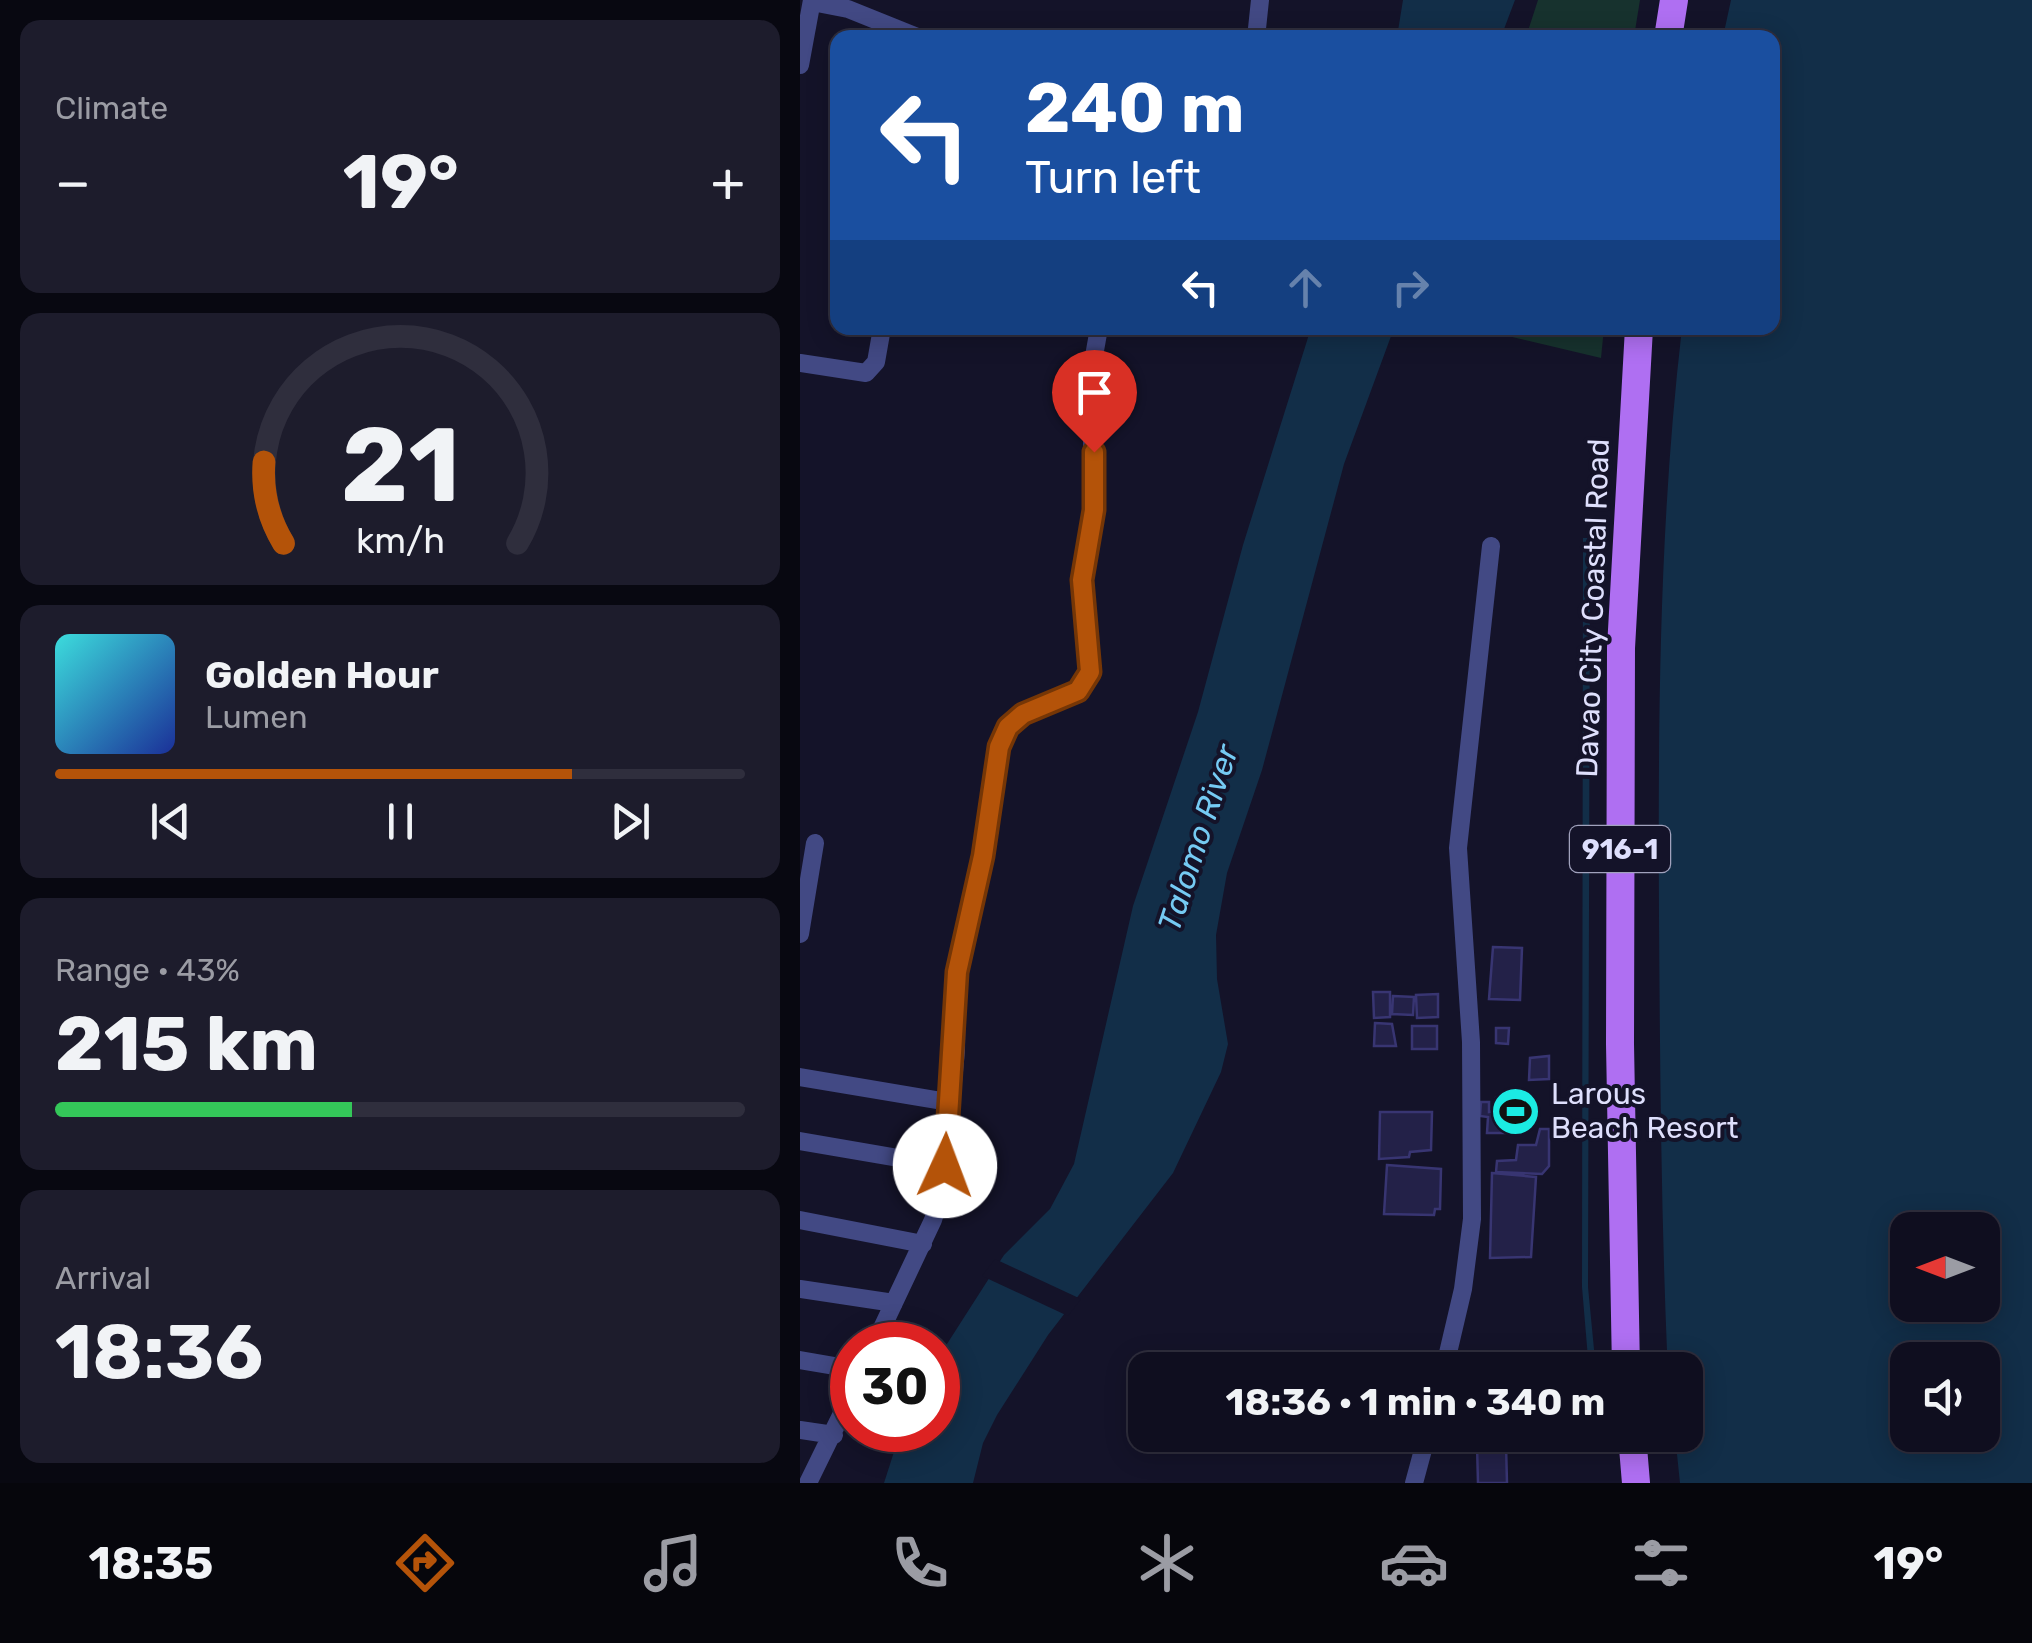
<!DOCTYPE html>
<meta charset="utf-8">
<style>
body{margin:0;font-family:Rubik,sans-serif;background:#1d1c2c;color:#f1f3f6;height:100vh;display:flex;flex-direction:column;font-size:38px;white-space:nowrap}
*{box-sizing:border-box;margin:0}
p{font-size:32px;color:#9b9ca4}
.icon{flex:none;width:55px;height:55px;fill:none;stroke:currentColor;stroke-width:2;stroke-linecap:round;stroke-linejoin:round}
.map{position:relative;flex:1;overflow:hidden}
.panel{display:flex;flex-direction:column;gap:20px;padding:20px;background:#080811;width:800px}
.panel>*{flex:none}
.top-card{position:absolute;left:30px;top:30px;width:950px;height:305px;border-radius:20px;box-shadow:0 5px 25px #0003,0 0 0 2px #2f2e3d;background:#1a4fa0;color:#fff;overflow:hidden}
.needle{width:65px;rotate:270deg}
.controls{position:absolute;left:1090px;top:1212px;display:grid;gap:20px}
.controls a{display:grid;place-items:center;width:110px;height:110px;border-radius:20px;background:#0f0e1f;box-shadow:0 5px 25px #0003,0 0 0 2px #2f2e3d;font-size:50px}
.speed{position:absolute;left:30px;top:1322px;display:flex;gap:20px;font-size:50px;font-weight:700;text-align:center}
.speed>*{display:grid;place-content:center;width:130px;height:130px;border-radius:50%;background:#0f0e1f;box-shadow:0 5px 25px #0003,0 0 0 2px #2f2e3d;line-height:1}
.speed .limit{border:15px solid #d22;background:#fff;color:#111}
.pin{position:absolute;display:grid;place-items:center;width:85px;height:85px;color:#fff;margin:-102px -42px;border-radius:50% 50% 50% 0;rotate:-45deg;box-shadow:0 0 10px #0007}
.pin .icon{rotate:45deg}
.me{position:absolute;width:110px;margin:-55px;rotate:2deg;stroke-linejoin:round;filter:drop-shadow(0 0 8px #0008)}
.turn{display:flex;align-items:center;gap:35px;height:210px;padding:0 30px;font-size:45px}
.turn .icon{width:130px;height:130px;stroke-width:2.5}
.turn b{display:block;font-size:70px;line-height:85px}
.lanes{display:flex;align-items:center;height:95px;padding:0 30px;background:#0003;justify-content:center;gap:50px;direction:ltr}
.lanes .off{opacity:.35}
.big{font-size:75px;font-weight:700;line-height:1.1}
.panel .card{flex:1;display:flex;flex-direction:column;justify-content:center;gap:15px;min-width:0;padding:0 35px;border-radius:20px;background:#1d1c2c}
.panel .dial{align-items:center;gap:0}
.dial svg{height:260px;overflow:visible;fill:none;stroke:#2f2e3d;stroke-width:7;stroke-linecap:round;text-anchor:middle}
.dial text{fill:#f1f3f6;stroke:none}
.song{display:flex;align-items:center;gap:30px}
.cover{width:120px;height:120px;border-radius:15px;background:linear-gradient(135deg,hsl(180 70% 55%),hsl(230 70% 35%))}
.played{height:10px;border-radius:5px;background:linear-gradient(90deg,#b45309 75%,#2f2e3d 75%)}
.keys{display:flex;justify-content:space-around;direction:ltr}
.heat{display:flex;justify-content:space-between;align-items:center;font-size:55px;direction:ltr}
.charge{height:15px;border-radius:8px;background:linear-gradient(90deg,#34c759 43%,#2f2e3d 0)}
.trip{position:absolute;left:328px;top:1352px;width:575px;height:100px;border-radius:20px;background:#0f0e1f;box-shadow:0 5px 25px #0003,0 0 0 2px #2f2e3d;font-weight:700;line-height:100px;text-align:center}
.tab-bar{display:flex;height:160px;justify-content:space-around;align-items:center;background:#06060c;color:#9b9ca4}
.tab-bar .icon{width:70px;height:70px}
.tab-bar .active{color:#b45309}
.tab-bar b{font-size:45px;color:#f1f3f6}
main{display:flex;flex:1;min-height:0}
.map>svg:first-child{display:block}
.green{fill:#17322e}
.water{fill:#122e48;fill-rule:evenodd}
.pier{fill:#141329}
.building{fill:#232148;stroke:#383572;stroke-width:2.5}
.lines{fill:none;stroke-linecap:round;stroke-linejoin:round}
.street{stroke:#424984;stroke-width:18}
.primary{stroke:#af6ff2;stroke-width:28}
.route-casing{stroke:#753606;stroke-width:25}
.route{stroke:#b45309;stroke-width:18}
.labels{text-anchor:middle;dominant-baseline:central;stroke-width:8;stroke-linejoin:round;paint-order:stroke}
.shield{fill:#141329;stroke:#a1a2bd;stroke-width:2.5}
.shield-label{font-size:28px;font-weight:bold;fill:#dedffc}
.street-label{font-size:30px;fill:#dedffc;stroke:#141329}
.poi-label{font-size:30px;fill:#dedffc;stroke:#141329;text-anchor:start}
.water-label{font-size:32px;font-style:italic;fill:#75caf3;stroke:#141329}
</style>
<main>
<section class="panel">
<div class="card"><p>Climate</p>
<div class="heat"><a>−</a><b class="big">19°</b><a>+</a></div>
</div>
<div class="card dial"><svg viewBox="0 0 100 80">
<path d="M14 69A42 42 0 1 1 86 69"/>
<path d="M14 69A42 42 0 0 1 8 44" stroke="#b45309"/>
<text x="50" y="56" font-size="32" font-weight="700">21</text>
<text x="50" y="72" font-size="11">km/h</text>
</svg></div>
<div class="card">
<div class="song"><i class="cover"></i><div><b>Golden Hour</b><p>Lumen</p></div></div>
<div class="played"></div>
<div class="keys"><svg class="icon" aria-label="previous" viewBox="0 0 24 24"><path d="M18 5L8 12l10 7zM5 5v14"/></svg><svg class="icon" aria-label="pause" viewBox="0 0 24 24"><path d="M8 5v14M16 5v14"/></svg><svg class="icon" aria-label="next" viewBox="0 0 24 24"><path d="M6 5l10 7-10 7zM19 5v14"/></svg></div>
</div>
<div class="card"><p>Range · 43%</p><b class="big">215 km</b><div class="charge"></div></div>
<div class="card"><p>Arrival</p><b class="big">18:36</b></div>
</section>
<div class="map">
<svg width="1232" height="1483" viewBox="0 0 1232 1483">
<rect width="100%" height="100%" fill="#141329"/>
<!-- green -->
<path class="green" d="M738 0H840L834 37H726Z
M674 328H804L801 358Z"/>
<!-- water -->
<path class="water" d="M603 0H715L701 37H597Z
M931 0H1232V1483H880L875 1435H885V1370H869L867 1351C861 1207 860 1062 859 918 858 720 859 524 882 328H972V38L923 37ZM1108 1230H1182V1305H1108ZM1108 1360H1182V1435H1108Z
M511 328H594L544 464 462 770 427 873 416 935 417 979 428 1044 421 1072 373 1173 248 1335 197 1415 183 1443 173 1483H84L101 1430H138V1358L204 1255 250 1209 274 1164 333 906 398 712 443 545Z
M783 538H790L788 1287 796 1370H789L782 1287Z"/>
<!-- pier -->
<path class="pier" d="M195 1259 281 1299 268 1316 182 1276Z"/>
<!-- building -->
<path class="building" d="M693 947 722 948 720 1000 689 999Z
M573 992H590V1017L574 1018Z
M638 994V1017L617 1018 616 995Z
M593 996 614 997 613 1015 592 1014Z
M575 1023 592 1024 596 1046H574Z
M612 1026H637V1049H612Z
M696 1028H709L708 1044 696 1043Z
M749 1056V1079L729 1080 730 1058Z
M711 1097V1133H687L688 1117 680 1116 681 1102H689V1112L695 1111 696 1098Z
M580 1112H632L631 1150 610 1152 609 1157 579 1159Z
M740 1129H749V1166L742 1174 696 1172 697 1161 716 1160 718 1145H736Z
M587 1165 641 1169 640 1209H635L634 1215 584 1214Z
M692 1173 736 1177 731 1257 690 1258Z
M677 1445H706L707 1483H678Z"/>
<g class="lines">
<!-- street -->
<path class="street" d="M12 2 48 9 120 38
M456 38 460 0
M0 65 12 0
M0 363 66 373 76 362 82 328
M0 934 15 843
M0 1077 148 1102
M0 1141 145 1166
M0 1220 123 1244
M0 1289 94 1303
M74 1345 133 1220 143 1187 156 1051 157 972 189 824 199 747 208 727 223 715 278 691 290 671 282 580 293 509 291 373 299 328
M0 1360 52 1369
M644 1370 663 1289 672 1219 671 1042 658 848 691 546
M0 1430 34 1435
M8 1483 52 1393
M614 1483 627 1435"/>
<!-- primary -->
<path class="primary" d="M868 38 874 0
M826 1370 820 1044 821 648 839 328
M832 1435 836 1483"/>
</g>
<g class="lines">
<defs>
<path id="route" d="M145 1166 157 972 183 856 199 747 208 727 223 714 278 691 290 672 282 580 294 510V452"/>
</defs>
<!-- route casing -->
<use href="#route" class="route-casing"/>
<!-- route -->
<use href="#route" class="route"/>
</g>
<!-- icons -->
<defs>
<symbol id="stadium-disc" viewBox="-11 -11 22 22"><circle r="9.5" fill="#1bebe3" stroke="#141329"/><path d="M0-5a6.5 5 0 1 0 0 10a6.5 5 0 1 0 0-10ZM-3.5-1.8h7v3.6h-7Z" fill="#111"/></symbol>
</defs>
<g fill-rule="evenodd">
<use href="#stadium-disc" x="688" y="1084" width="55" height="55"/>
</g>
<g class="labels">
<!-- shield labels -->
<rect class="shield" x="770" y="826" width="100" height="46" rx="8"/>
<g class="shield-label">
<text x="820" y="849">916-1</text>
</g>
<!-- street labels -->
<g class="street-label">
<text transform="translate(793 608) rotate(-88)">Davao City Coastal Road</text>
</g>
<!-- poi labels -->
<g class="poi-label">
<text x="751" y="1094">Larous<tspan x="751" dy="34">Beach Resort</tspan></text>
</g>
<!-- water labels -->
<g class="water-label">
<text transform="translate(398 838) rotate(-72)">Talomo River</text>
</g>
</g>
</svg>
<div class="controls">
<a><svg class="needle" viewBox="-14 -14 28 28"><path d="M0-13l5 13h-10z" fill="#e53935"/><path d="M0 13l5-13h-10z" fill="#9b9ca4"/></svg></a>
<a><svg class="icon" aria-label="sound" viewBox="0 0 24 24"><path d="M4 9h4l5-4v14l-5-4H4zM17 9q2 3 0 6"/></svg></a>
</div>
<div class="speed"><div class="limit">30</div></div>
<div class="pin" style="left:294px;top:452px;background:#d93025"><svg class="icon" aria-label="arrive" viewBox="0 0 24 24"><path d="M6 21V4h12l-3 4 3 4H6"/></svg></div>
<svg class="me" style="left:145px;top:1166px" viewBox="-20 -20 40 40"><circle r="19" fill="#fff"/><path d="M0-13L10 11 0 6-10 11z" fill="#b45309"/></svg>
<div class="trip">18:36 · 1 min · 340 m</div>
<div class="top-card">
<div class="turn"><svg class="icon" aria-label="left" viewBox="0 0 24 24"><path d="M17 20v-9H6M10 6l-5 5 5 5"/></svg><div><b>240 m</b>Turn left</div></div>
<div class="lanes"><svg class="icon" aria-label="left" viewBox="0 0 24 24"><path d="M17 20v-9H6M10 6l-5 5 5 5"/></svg><svg class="icon off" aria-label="ahead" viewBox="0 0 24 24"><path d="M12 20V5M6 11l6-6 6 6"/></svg><svg class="icon off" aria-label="right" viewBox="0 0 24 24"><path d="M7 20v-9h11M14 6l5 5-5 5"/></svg></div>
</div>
</div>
</main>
<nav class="tab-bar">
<b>18:35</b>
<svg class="icon active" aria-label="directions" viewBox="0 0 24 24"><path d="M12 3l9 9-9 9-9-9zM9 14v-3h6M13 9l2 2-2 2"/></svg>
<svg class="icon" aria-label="music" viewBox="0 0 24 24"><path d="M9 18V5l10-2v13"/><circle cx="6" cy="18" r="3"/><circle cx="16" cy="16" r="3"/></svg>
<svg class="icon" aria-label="phone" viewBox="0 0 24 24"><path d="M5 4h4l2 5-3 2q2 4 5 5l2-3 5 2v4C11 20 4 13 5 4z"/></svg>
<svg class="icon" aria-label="climate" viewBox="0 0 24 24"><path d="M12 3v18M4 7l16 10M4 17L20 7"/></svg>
<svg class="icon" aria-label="car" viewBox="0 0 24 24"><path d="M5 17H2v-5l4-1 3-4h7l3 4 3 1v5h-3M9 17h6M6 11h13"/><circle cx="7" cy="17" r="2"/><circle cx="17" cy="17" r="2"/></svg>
<svg class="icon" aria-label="filters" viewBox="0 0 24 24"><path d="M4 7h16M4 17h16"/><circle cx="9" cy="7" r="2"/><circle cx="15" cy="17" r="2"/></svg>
<b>19°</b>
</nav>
